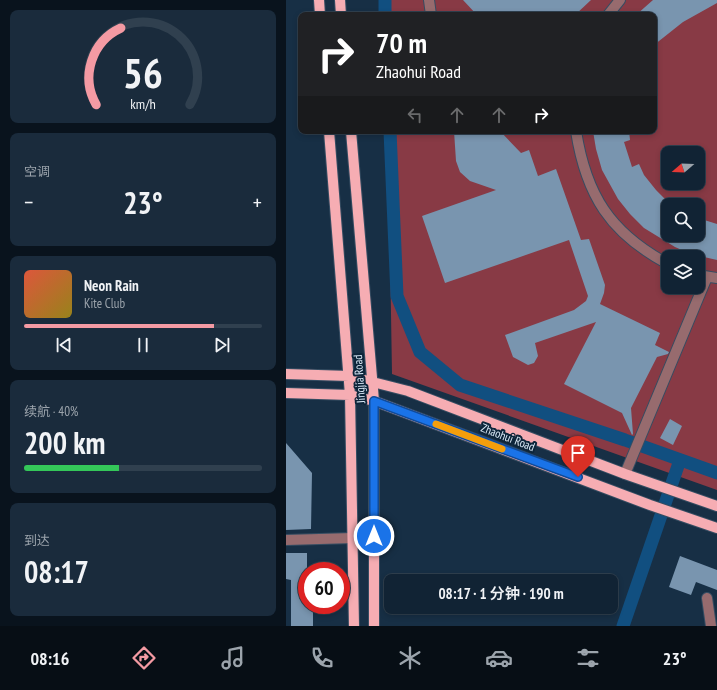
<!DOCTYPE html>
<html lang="zh">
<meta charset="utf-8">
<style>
body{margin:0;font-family:"PT Sans Narrow","Noto Sans SC",sans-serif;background:#1a2b3c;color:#f1f3f6;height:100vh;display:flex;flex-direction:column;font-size:15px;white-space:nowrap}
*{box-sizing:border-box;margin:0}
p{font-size:13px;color:#9ca4ac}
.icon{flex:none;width:22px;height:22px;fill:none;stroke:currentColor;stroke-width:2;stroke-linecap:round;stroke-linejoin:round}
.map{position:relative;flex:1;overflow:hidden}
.sheet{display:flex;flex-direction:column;gap:10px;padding:10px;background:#09131d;width:286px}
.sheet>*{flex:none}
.hud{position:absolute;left:12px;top:12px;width:359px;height:122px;border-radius:8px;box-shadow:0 2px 6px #0003,0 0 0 1px #30404f;background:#202124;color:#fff;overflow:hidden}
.needle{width:26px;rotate:251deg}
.tools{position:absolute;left:375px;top:146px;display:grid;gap:8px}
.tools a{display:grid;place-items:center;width:44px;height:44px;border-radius:8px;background:#112334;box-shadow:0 2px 6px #0003,0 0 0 1px #30404f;font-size:20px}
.speed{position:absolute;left:12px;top:562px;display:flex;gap:8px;font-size:20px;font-weight:700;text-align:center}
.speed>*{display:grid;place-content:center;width:52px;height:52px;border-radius:50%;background:#112334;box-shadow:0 2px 6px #0003,0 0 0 1px #30404f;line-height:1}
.speed .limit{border:6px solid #d22;background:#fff;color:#111}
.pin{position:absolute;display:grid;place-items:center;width:34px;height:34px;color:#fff;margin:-41px -17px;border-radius:50% 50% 50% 0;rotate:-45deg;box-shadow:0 0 4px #0007}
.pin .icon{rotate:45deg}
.me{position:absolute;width:44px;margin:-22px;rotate:0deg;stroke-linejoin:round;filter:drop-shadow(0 0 3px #0008)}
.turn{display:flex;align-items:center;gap:14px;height:84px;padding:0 12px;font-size:18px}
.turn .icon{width:52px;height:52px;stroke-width:2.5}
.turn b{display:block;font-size:28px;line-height:34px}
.lanes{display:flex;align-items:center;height:38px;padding:0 12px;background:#0003;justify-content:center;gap:20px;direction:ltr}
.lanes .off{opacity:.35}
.big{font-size:30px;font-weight:600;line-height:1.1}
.sheet .widget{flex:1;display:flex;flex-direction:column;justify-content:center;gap:6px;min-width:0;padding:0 14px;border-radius:8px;background:#1a2b3c}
.sheet .dial{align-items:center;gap:0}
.dial svg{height:104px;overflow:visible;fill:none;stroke:#30404f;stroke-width:7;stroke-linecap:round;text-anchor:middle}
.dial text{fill:#f1f3f6;stroke:none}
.song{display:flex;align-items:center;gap:12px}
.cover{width:48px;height:48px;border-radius:6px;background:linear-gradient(135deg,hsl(10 70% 55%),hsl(50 70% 35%))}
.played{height:4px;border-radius:2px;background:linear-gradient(90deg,#f49aa3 80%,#30404f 80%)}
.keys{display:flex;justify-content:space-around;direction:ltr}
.heat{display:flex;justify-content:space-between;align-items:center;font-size:22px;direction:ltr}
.charge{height:6px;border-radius:3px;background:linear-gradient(90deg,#34c759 40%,#30404f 0)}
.trip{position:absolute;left:98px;top:574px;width:234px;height:40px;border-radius:8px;background:#112334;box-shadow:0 2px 6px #0003,0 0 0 1px #30404f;font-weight:600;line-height:40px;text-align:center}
.menu{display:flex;height:64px;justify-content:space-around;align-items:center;background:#070e15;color:#9ca4ac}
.menu .icon{width:28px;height:28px}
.menu .current{color:#f49aa3}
.menu b{font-size:18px;color:#f1f3f6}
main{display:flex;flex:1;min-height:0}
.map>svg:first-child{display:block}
.green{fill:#883a45;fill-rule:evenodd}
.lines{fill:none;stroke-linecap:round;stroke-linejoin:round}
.canal{stroke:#114f80;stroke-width:13}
.building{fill:#7995af}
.minor-casing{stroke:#364d62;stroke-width:12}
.major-casing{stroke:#364d62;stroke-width:12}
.minor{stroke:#976b6e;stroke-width:10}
.major{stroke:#f6adb3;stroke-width:10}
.route-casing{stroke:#114b97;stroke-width:10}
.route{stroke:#1a73e8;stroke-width:7}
.slow{stroke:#f59e0b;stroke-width:7}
.labels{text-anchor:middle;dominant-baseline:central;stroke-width:4;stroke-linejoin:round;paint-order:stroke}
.street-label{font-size:12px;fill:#dbeaf8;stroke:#0d253a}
</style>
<main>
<section class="sheet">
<div class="widget dial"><svg viewBox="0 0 100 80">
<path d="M14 69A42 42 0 1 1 86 69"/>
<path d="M14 69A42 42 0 0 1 33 10" stroke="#f49aa3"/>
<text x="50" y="56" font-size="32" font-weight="700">56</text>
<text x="50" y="72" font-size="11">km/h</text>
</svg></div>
<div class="widget"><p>空调</p>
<div class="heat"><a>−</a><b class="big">23°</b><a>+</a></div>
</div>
<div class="widget">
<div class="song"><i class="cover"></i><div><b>Neon Rain</b><p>Kite Club</p></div></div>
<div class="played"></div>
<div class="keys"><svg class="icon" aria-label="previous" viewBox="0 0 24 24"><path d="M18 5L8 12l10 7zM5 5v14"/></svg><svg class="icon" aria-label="pause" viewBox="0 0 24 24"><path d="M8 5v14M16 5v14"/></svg><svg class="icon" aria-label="next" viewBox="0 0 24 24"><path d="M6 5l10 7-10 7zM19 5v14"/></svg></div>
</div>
<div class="widget"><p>续航 · 40%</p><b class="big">200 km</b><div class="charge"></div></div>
<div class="widget"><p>到达</p><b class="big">08:17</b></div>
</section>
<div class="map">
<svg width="431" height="626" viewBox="0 0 431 626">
<rect width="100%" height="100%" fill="#172f45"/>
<!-- green -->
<path class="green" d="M99 0H431V490L106 374 102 131H368V15H100ZM382 153H412V183H382ZM382 205H412V235H382ZM382 257H412V287H382Z"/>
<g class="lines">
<!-- canal -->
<path class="canal" d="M99 0V15
M104 131 111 296 134 352 174 385 339 440 431 473
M337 626 394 460"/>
</g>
<!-- building -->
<path class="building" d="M177 0H305L289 15H191Z
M367 0H431V3L397 22 368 45V15H350Z
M168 131H214L235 153 243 150 252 176 270 169 295 240 303 239 319 285 318 293 314 304 374 333 369 345 383 352 382 354 371 357 345 408 347 434 346 435 336 413 278 384 310 322 249 343 252 356 248 363 242 365 227 357 219 335 288 310 300 301 302 296 283 240 159 283 136 216 210 190 184 181 174 172 170 161Z
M307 131H343L344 140 338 142 346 167 353 164 358 175 370 190 382 202V235H412V218L431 224V260L405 254 389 247 358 228 344 214 332 199 316 170 310 149Z
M384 419 396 426 387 445 374 438Z
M0 443 26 473 25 529 0 530Z
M0 553H21V605H27V626H5V580L0 579Z
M394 556 431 570V590L410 582 405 595 383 587Z"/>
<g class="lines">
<defs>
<path id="minor" d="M143 0 145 15
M322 15 334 0
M290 131C300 195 324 233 382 264
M412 275 431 278
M339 474 421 277
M0 540 67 538
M421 598 425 626"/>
<path id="major" d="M33 0 34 15
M54 0 55 15
M43 131 64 395 68 626
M65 131 88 401V626
M0 374 63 376 122 391 339 474 431 506
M0 393 64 395 88 401 364 505 431 528"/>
</defs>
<!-- minor casing -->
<use href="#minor" class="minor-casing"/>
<!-- major casing -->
<use href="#major" class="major-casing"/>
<!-- minor -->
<use href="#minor" class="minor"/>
<!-- major -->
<use href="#major" class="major"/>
</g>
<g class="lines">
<defs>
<path id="route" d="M88 536V401L292 477"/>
</defs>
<!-- route casing -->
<use href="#route" class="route-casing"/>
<!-- route -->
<use href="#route" class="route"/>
<!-- slow -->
<path class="slow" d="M150 424 216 449"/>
</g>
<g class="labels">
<!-- street labels -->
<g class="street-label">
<text transform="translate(73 379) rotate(-94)">Jingjia Road</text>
<text transform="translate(222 437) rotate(21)">Zhaohui Road</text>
</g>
</g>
</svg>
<div class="tools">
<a><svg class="needle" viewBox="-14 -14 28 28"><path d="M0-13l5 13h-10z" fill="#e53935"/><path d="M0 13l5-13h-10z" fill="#9ca4ac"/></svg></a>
<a><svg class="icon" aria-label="search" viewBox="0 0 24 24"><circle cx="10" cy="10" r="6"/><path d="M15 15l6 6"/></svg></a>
<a><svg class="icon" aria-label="layers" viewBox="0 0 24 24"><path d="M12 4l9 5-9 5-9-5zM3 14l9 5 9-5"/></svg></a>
</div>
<div class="speed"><div class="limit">60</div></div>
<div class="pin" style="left:292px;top:477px;background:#d93025"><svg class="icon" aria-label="arrive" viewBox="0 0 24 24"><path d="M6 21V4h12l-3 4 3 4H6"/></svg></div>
<svg class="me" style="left:88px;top:536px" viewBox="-20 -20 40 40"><circle r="17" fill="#1a73e8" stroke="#fff" stroke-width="3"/><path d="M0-11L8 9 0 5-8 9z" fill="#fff"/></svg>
<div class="trip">08:17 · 1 分钟 · 190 m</div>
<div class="hud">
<div class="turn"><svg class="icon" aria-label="right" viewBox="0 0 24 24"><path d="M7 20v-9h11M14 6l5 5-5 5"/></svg><div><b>70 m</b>Zhaohui Road</div></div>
<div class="lanes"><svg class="icon off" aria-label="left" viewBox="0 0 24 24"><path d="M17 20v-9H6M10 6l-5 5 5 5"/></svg><svg class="icon off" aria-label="ahead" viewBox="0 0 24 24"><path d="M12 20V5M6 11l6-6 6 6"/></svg><svg class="icon off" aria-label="ahead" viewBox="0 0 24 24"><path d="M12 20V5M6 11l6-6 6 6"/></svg><svg class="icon" aria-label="right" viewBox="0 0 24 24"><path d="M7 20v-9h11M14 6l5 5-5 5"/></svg></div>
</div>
</div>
</main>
<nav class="menu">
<b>08:16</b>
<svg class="icon current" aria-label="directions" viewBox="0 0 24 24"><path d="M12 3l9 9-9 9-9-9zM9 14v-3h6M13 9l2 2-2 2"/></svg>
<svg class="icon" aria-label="music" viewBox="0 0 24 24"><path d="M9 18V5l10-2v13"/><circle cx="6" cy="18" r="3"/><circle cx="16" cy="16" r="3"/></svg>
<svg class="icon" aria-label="phone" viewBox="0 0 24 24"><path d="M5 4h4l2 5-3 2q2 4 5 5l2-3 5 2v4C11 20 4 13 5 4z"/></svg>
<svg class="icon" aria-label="climate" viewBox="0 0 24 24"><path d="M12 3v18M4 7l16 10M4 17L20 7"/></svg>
<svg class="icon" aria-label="car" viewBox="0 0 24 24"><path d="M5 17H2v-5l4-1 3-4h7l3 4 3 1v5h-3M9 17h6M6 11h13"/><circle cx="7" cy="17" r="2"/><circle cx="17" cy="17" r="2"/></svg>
<svg class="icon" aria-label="filters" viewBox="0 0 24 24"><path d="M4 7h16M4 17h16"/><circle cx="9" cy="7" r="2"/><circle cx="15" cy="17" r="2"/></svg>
<b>23°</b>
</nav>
